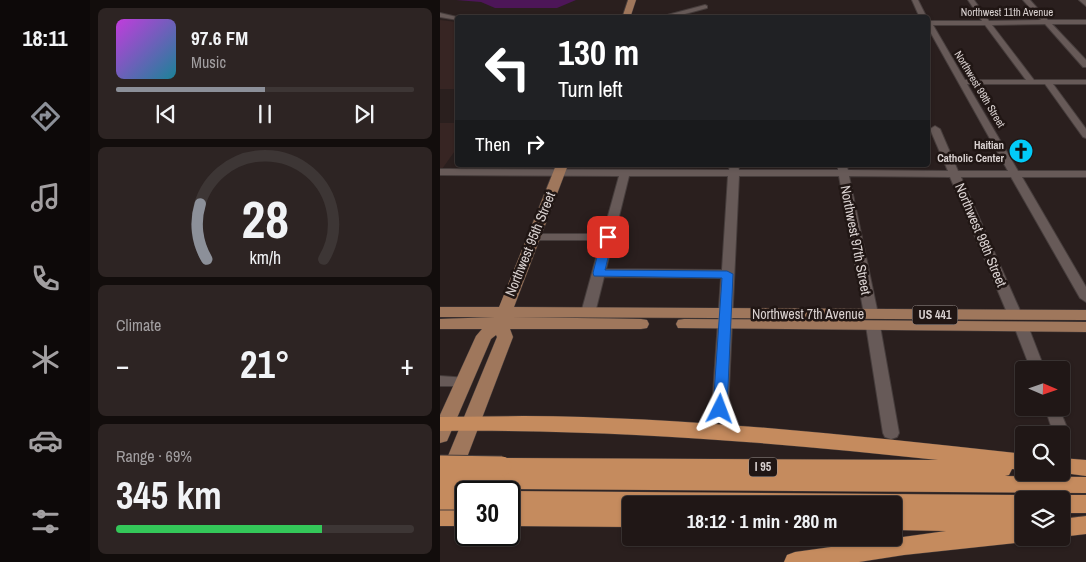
<!DOCTYPE html>
<meta charset="utf-8">
<style>
body{margin:0;font-family:"Archivo Narrow",sans-serif;background:#2d2423;color:#f1f3f6;height:100vh;display:flex;flex-direction:column;font-size:19px;white-space:nowrap}
*{box-sizing:border-box;margin:0}
p{font-size:16px;color:#a29fa1}
.icon{flex:none;width:28px;height:28px;fill:none;stroke:currentColor;stroke-width:2;stroke-linecap:round;stroke-linejoin:round}
.map{position:relative;flex:1;overflow:hidden}
.details{display:flex;flex-direction:column;gap:8px;padding:8px;background:#120d0c;width:350px}
.details>*{flex:none}
.guide{position:absolute;left:15px;top:15px;width:475px;height:152px;border-radius:5px;box-shadow:0 1px 4px #0004,0 0 0 1px #3d3635;background:#202124;color:#fff;overflow:hidden}
.needle{width:32px;rotate:92deg}
.controls{position:absolute;left:575px;top:361px;display:grid;gap:10px}
.controls a{display:grid;place-items:center;width:55px;height:55px;border-radius:5px;background:#201716;box-shadow:0 1px 4px #0004,0 0 0 1px #3d3635;font-size:25px}
.speed{position:absolute;left:15px;top:481px;display:flex;gap:10px;font-size:25px;font-weight:700;text-align:center}
.speed>*{display:grid;place-content:center;width:65px;height:65px;border-radius:50%;background:#201716;box-shadow:0 1px 4px #0004,0 0 0 1px #3d3635;line-height:1}
.speed .limit{border:2px solid #111;border-radius:8px;background:#fff;color:#111}
.pin{position:absolute;display:grid;place-items:center;width:42px;height:42px;color:#fff;margin:-21px;border-radius:10px;box-shadow:0 2px 8px #0006}
.me{position:absolute;width:55px;margin:-28px;rotate:3deg;stroke-linejoin:round;filter:drop-shadow(0 0 4px #0008)}
.turn{display:flex;align-items:center;gap:18px;height:105px;padding:0 20px;font-size:22px}
.turn .icon{width:65px;height:65px;stroke-width:2.5}
.turn b{display:block;font-size:35px;line-height:42px}
.then{display:flex;align-items:center;height:48px;padding:0 20px;background:#0003;gap:10px;font-size:19px}
.big{font-size:38px;font-weight:700;line-height:1.1}
.details .tile{flex:1;display:flex;flex-direction:column;justify-content:center;gap:8px;min-width:0;padding:0 18px;border-radius:8px;background:#2d2423}
.details .dial{align-items:center;gap:0}
.dial svg{height:130px;overflow:visible;fill:none;stroke:#3d3635;stroke-width:7;stroke-linecap:round;text-anchor:middle}
.dial text{fill:#f1f3f6;stroke:none}
.song{display:flex;align-items:center;gap:15px}
.cover{width:60px;height:60px;border-radius:8px;background:linear-gradient(135deg,hsl(290 70% 55%),hsl(190 70% 35%))}
.played{height:5px;border-radius:2px;background:linear-gradient(90deg,#8c9099 50%,#3d3635 50%)}
.keys{display:flex;justify-content:space-around;direction:ltr}
.heat{display:flex;justify-content:space-between;align-items:center;font-size:28px;direction:ltr}
.charge{height:8px;border-radius:4px;background:linear-gradient(90deg,#34c759 69%,#3d3635 0)}
.trip{position:absolute;left:182px;top:496px;width:280px;height:50px;border-radius:5px;background:#201716;box-shadow:0 1px 4px #0004,0 0 0 1px #3d3635;font-weight:700;line-height:50px;text-align:center}
main{display:flex;flex:1;min-height:0}
.dock{display:flex;flex-direction:column;width:90px;justify-content:space-around;align-items:center;background:#0d0909;color:#a29fa1}
.dock .icon{width:35px;height:35px}
.dock .current{color:#8c9099}
.dock b{font-size:22px;color:#f1f3f6}
.map>svg:first-child{display:block}
.built{fill:#372523}
.water{fill:#4d1658}
.lines{fill:none;stroke-linecap:round;stroke-linejoin:round}
.minor-casing{stroke:#463d3c;stroke-width:2}
.major-casing{stroke:#463d3c;stroke-width:1}
.highway-casing{stroke:#463d3c;stroke-width:1}
.minor{fill:#675a58;fill-rule:evenodd}
.major{fill:#9f775c;fill-rule:evenodd}
.highway{fill:#c58b5e;fill-rule:evenodd}
.highway-bridge-casing{stroke:#463d3c;stroke-width:21;stroke-linecap:butt}
.highway-bridge{stroke:#c58b5e;stroke-width:19}
.route{fill:#1a73e8;stroke:#114b97}
.labels{text-anchor:middle;dominant-baseline:central;stroke-width:5;stroke-linejoin:round;paint-order:stroke}
.far-street-label{font-size:11px;fill:#dad2d1;stroke:#201614}
.far-poi-label{font-size:11px;font-weight:bold;fill:#dad2d1;stroke:#201614;text-anchor:end}
.shield{fill:#201614;stroke:#a29a98;stroke-width:1}
.shield-label{font-size:12px;font-weight:bold;fill:#dad2d1}
.street-label{font-size:14px;fill:#dad2d1;stroke:#201614}
</style>
<main>
<nav class="dock">
<b>18:11</b>
<svg class="icon current" aria-label="directions" viewBox="0 0 24 24"><path d="M12 3l9 9-9 9-9-9zM9 14v-3h6M13 9l2 2-2 2"/></svg>
<svg class="icon" aria-label="music" viewBox="0 0 24 24"><path d="M9 18V5l10-2v13"/><circle cx="6" cy="18" r="3"/><circle cx="16" cy="16" r="3"/></svg>
<svg class="icon" aria-label="phone" viewBox="0 0 24 24"><path d="M5 4h4l2 5-3 2q2 4 5 5l2-3 5 2v4C11 20 4 13 5 4z"/></svg>
<svg class="icon" aria-label="climate" viewBox="0 0 24 24"><path d="M12 3v18M4 7l16 10M4 17L20 7"/></svg>
<svg class="icon" aria-label="car" viewBox="0 0 24 24"><path d="M5 17H2v-5l4-1 3-4h7l3 4 3 1v5h-3M9 17h6M6 11h13"/><circle cx="7" cy="17" r="2"/><circle cx="17" cy="17" r="2"/></svg>
<svg class="icon" aria-label="filters" viewBox="0 0 24 24"><path d="M4 7h16M4 17h16"/><circle cx="9" cy="7" r="2"/><circle cx="15" cy="17" r="2"/></svg>
</nav>
<section class="details">
<div class="tile">
<div class="song"><i class="cover"></i><div><b>97.6 FM</b><p>Music</p></div></div>
<div class="played"></div>
<div class="keys"><svg class="icon" aria-label="previous" viewBox="0 0 24 24"><path d="M18 5L8 12l10 7zM5 5v14"/></svg><svg class="icon" aria-label="pause" viewBox="0 0 24 24"><path d="M8 5v14M16 5v14"/></svg><svg class="icon" aria-label="next" viewBox="0 0 24 24"><path d="M6 5l10 7-10 7zM19 5v14"/></svg></div>
</div>
<div class="tile dial"><svg viewBox="0 0 100 80">
<path d="M14 69A42 42 0 1 1 86 69"/>
<path d="M14 69A42 42 0 0 1 10 35" stroke="#8c9099"/>
<text x="50" y="56" font-size="32" font-weight="700">28</text>
<text x="50" y="72" font-size="11">km/h</text>
</svg></div>
<div class="tile"><p>Climate</p>
<div class="heat"><a>−</a><b class="big">21°</b><a>+</a></div>
</div>
<div class="tile"><p>Range · 69%</p><b class="big">345 km</b><div class="charge"></div></div>
</section>
<div class="map">
<svg width="646" height="562" viewBox="0 0 646 562">
<rect width="100%" height="100%" fill="#2a1f1e"/>
<!-- built -->
<path class="built" d="M0 20 17 22V89H0Z
M0 123H18L17 148 2 169H0Z"/>
<!-- water -->
<path class="water" d="M16 0H136L117 8H55L41 2Z"/>
<g class="lines">
<defs>
<path id="minor" d="M472 0H478L487 18H480Z
M528 0H534L549 21 601 20 583 0H590L608 20H646V24H612L646 60V67H643L605 24 552 25 594 80H646V84H613L646 129V138L643 137 605 84H527L578 171H646V177H582L646 287V302L640 298 571 177H521L582 315 575 319 568 315 510 177 409 176 438 314 431 318 424 314 399 176H299L288 409 285 413 280 415 275 413 272 409 281 278 164 277 155 313 148 317 141 313 161 240H94L88 237 94 234H163L179 176 0 175V169L289 170 290 165H298L299 170H398V165H406L408 170 508 171 490 129 495 126 500 129 518 171H568L488 28V21H542ZM493 25H545L586 80H525ZM189 176H288L282 270 166 269Z
M639 0H646V6Z
M265 5 267 6V8L230 18H216Z
M0 13 21 18H18V20L0 17Z
M433 322 438 323 440 326 459 433 457 437 451 439 445 437 443 433 426 326 428 323Z
M581 322 586 323 588 326 605 370H591L574 326 576 323Z
M0 376 28 378 30 382 28 386H0Z
M605 408H619L630 435 628 439 622 441 621 435H614Z"/>
<path id="major" d="M188 0H196L190 18H182Z
M116 165H128L74 307 646 310V320L71 317 201 319 207 320 209 324 207 328 201 329H70L73 337 21 473 18 479 11 481 4 479 1 473 57 337 56 335 51 339 7 441 0 443V415L36 336 42 329H0V319L55 317H0V307H59Z
M244 319 646 322V332L238 328 236 324 238 320Z"/>
<path id="highway" d="M83 416C251 417 417 436 584 454V470L572 469 569 475 565 476 646 477V493L56 489 49 487 46 481 49 475 58 473 52 466 55 460 62 458 498 460C332 442 167 429 0 431V417Z
M621 458 646 460V476L616 472H621Z
M69 491 584 495 592 500H584V538H592L584 542 464 555 419 562H344L347 555 355 552 506 531 454 530V505H191V527L69 526V492H65Z
M621 495H646V513H621V500H613Z
M0 508H26V526H0Z
M646 516V534L621 537V519Z"/>
</defs>
<!-- minor casing -->
<use href="#minor" class="minor-casing"/>
<!-- major casing -->
<use href="#major" class="major-casing"/>
<!-- highway casing -->
<use href="#highway" class="highway-casing"/>
<!-- minor -->
<use href="#minor" class="minor"/>
<!-- major -->
<use href="#major" class="major"/>
<!-- highway -->
<use href="#highway" class="highway"/>
<defs>
<path id="highway-bridge" d="M0 465 62 466
M0 481H56
M0 500H26"/>
</defs>
<!-- highway-bridge casing -->
<use href="#highway-bridge" class="highway-bridge-casing"/>
<!-- highway-bridge -->
<use href="#highway-bridge" class="highway-bridge"/>
</g>
<!-- route -->
<path class="route" d="M168 234 173 237 165 270 287 271 293 274 287 409 285 412 280 414 275 412 273 409 282 278 154 276 153 273 162 237Z"/>
<!-- icons -->
<defs>
<symbol id="church-disc" viewBox="-11 -11 22 22"><circle r="9.5" fill="#02cbf9" stroke="#201614"/><path d="M-1.2-6h2.4v3.5h3.3v2.4h-3.3V6h-2.4V-.1h-3.3v-2.4h3.3Z" fill="#111"/></symbol>
</defs>
<g fill-rule="evenodd">
<use href="#church-disc" x="567" y="137" width="28" height="28"/>
</g>
<g class="labels">
<!-- far-street labels -->
<g class="far-street-label">
<text x="567" y="12">Northwest 11th Avenue</text>
<text transform="translate(540 89) rotate(59)">Northwest 99th Street</text>
</g>
<!-- far-poi labels -->
<g class="far-poi-label">
<text x="564" y="145">Haitian<tspan x="564" dy="13">Catholic Center</tspan></text>
</g>
<!-- shield labels -->
<g class="shield">
<rect x="472.5" y="305.5" width="45" height="19" rx="4"/>
<rect x="309" y="457.5" width="28" height="19" rx="4"/>
</g>
<g class="shield-label">
<text x="495" y="315">US 441</text>
<text x="323" y="467">I 95</text>
</g>
<!-- street labels -->
<g class="street-label">
<text transform="translate(541 235) rotate(67)">Northwest 98th Street</text>
<text transform="translate(416 240) rotate(79)">Northwest 97th Street</text>
<text transform="translate(90 244) rotate(-68)">Northwest 95th Street</text>
<text x="368" y="314">Northwest 7th Avenue</text>
</g>
</g>
</svg>
<div class="controls">
<a><svg class="needle" viewBox="-14 -14 28 28"><path d="M0-13l5 13h-10z" fill="#e53935"/><path d="M0 13l5-13h-10z" fill="#a29fa1"/></svg></a>
<a><svg class="icon" aria-label="search" viewBox="0 0 24 24"><circle cx="10" cy="10" r="6"/><path d="M15 15l6 6"/></svg></a>
<a><svg class="icon" aria-label="layers" viewBox="0 0 24 24"><path d="M12 4l9 5-9 5-9-5zM3 14l9 5 9-5"/></svg></a>
</div>
<div class="speed"><div class="limit">30</div></div>
<div class="pin" style="left:168px;top:237px;background:#d93025"><svg class="icon" aria-label="arrive" viewBox="0 0 24 24"><path d="M6 21V4h12l-3 4 3 4H6"/></svg></div>
<svg class="me" style="left:280px;top:409px" viewBox="-20 -20 40 40"><path d="M0-17L14 15 0 8-14 15z" fill="#1a73e8" stroke="#fff" stroke-width="4"/></svg>
<div class="trip">18:12 · 1 min · 280 m</div>
<div class="guide">
<div class="turn"><svg class="icon" aria-label="left" viewBox="0 0 24 24"><path d="M17 20v-9H6M10 6l-5 5 5 5"/></svg><div><b>130 m</b>Turn left</div></div>
<div class="then">Then<svg class="icon" aria-label="right" viewBox="0 0 24 24"><path d="M7 20v-9h11M14 6l5 5-5 5"/></svg></div>
</div>
</div>
</main>
